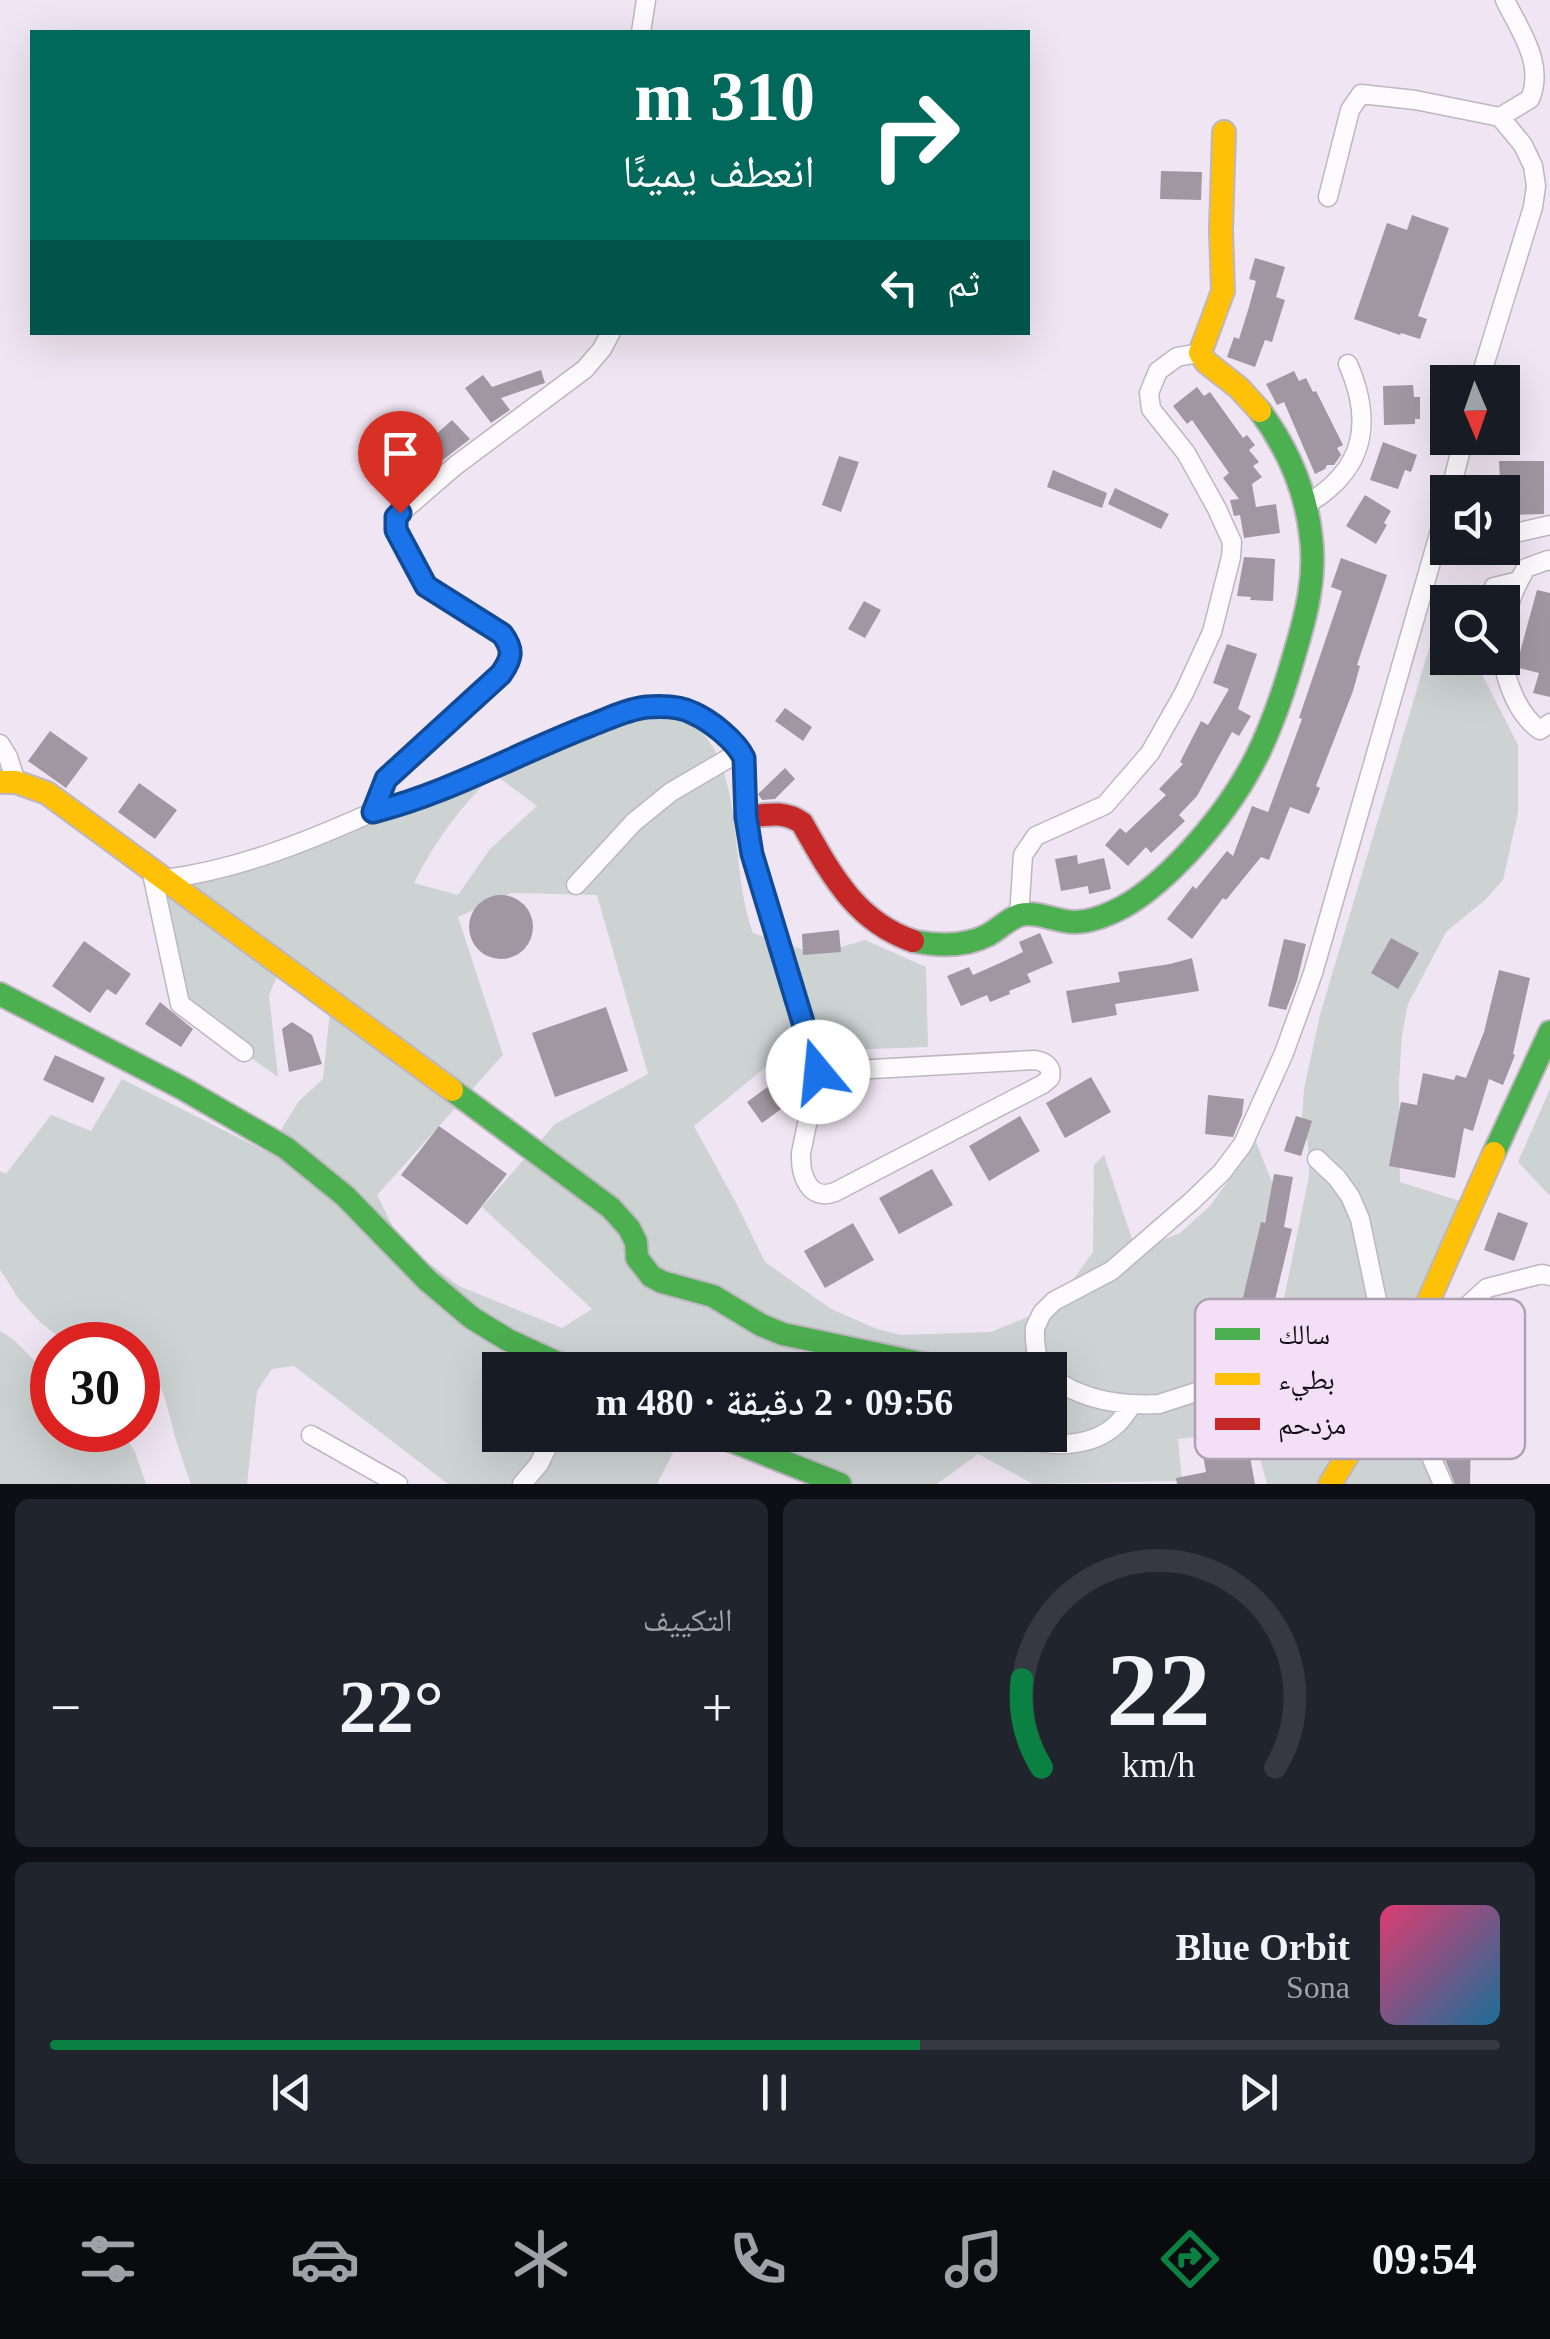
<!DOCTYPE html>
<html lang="ar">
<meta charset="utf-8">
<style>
body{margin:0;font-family:"Times New Roman","Noto Naskh Arabic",serif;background:#20242c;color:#f1f3f6;direction:rtl;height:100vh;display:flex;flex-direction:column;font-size:38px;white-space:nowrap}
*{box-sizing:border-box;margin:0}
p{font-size:32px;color:#9ea1a6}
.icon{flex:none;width:55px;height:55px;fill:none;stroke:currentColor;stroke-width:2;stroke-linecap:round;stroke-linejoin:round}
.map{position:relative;height:1484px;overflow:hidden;direction:ltr}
.sheet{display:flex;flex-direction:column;gap:15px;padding:15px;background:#0d0f14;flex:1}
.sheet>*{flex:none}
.top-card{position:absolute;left:30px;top:30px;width:1000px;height:305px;border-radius:0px;box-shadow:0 10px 40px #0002;direction:rtl;background:#00695c;color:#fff;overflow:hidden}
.needle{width:65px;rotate:178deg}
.tools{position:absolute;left:1430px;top:365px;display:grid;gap:20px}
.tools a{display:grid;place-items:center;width:90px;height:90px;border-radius:0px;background:#171b24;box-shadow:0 10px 40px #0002;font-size:50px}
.speed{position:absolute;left:30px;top:1322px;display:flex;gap:20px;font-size:50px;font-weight:700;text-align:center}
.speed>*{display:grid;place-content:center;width:130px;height:130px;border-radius:50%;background:#171b24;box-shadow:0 10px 40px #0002;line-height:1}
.speed .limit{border:15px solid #d22;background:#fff;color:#111}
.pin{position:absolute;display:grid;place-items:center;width:85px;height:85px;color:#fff;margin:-102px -42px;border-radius:50% 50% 50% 0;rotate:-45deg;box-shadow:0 0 10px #0007}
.pin .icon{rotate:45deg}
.me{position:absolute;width:110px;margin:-55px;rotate:343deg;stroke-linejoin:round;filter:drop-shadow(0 0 8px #0008)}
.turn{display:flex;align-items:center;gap:35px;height:210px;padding:0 50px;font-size:45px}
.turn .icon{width:130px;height:130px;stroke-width:2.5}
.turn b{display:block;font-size:70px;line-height:85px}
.then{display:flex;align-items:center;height:95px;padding:0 50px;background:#0003;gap:20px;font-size:38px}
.big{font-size:75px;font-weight:600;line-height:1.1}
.sheet .card{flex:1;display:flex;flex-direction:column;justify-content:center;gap:15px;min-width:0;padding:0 35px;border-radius:15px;background:#20242c}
.sheet .dial{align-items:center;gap:0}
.dial svg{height:260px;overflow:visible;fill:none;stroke:#363941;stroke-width:7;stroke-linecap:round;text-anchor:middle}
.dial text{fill:#f1f3f6;stroke:none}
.song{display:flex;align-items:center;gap:30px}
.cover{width:120px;height:120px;border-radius:15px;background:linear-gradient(135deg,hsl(340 70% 55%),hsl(200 70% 35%))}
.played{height:10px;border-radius:5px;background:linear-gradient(90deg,#0b8043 60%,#363941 60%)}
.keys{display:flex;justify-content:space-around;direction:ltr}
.heat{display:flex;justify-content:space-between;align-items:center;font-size:55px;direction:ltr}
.sheet .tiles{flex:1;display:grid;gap:15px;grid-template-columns:1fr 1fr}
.card:last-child{grid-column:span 2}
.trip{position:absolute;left:482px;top:1352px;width:585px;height:100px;border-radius:0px;background:#171b24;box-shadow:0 10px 40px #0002;font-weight:600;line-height:100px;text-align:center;direction:rtl}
.tab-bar{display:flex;height:160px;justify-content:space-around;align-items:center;background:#090b0e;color:#9ea1a6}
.tab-bar .icon{width:70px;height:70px}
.tab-bar .on{color:#0b8043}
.tab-bar b{font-size:45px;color:#f1f3f6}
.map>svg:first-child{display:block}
.green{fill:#ccd3d2;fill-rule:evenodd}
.building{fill:#a197a2}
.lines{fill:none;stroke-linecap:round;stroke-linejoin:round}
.street-casing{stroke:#beb6c0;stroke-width:21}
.fast-casing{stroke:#beb6c0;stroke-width:26}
.slow-casing{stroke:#beb6c0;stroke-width:26}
.jam-casing{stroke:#beb6c0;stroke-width:26}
.street{stroke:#fdfbfd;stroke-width:18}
.fast{stroke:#4caf50;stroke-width:22}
.slow{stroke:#ffc107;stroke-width:22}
.jam{stroke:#c62828;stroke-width:22}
.route-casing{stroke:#114b97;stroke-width:25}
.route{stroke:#1a73e8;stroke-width:18}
.key{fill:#f3e0f7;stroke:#b0a0b3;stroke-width:2.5}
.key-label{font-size:28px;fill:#120c14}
</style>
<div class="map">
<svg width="1550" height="1484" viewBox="0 0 1550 1484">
<rect width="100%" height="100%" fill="#f0e5f2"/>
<!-- green -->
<path class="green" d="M1444 598 1447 606 1448 658H1474L1518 745V813L1503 880 1485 900 1446 932 1408 1004 1402 1035 1399 1081 1400 1182 1469 1204 1435 1304 1457 1484H1267L1251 1426 1244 1431 1178 1439 1182 1481 1033 1484 978 1454 937 1484H843L703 1435H1050V1370H500V1435H682L657 1484H448L294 1366 272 1369 257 1391 247 1484H191C186 1471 182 1458 178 1446 169 1420 168 1392 149 1371L138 1369V1345H69L41 1323 18 1298 0 1269V1171L6 1174 51 1115 91 1131 122 1079 267 1152 299 1101 323 1079 330 1010 278 974 269 995 278 1077 184 1010 157 874 237 859 614 716 688 715C699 729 714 744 720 761 741 816 733 877 753 933L816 954 865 940 926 967 928 1047 784 1052 694 1126 736 1203 765 1262 831 1309 877 1329 901 1335 991 1332 1054 1306 1093 1252 1094 1165 1104 1155 1136 1251 1180 1233 1210 1206 1256 1142 1274 1187 1223 1373 1270 1367 1309 1176 1308 1145 1302 1117 1304 1089 1320 1015ZM494 774 537 806 490 849 458 895 414 883C435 841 461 806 494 774ZM511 893 597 895 648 1074 555 1124 482 1207 592 1309 562 1328 459 1286 400 1241 377 1195 503 1055 458 917Z
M1550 1089V1196L1518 1162Z
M0 1331C22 1342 32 1363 52 1376V1430H121L135 1452 146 1484H0Z"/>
<!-- building -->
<path class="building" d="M1161 171 1202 172 1201 200 1160 199Z
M1412 215 1449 228 1418 316 1427 319 1420 339 1401 333 1400 335 1354 319 1387 223 1407 230Z
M1255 258 1285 267 1276 297 1285 300 1279 319 1272 342 1265 340 1255 367 1227 357 1234 337 1239 339 1249 307 1256 281 1249 279Z
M541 370 545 383 501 398 510 410 491 423 465 388 483 375 492 387Z
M1294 371 1299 381 1306 378 1313 392 1316 391 1343 445 1337 448 1341 455 1334 465H1327L1325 469 1315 474 1284 402 1277 405 1266 384Z
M1413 385 1414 397H1420V419H1415V424L1384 425 1383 386Z
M1197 387 1204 396 1210 392 1243 438 1247 435 1255 445 1249 450 1259 462 1253 466 1262 477 1252 484 1256 507 1276 504 1280 533 1244 538 1240 515 1234 516 1230 500 1239 499 1223 478 1229 473 1192 420 1187 424 1173 406Z
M452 420 470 439 439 463 423 446Z
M1383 442 1417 455 1411 472 1405 470 1398 489 1370 480Z
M839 456 859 462 841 512 822 505Z
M1499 461H1544V514L1502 515Z
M1053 470 1107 493 1102 508 1047 487Z
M1115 488 1169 514 1161 529 1108 504Z
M1365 495 1391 511 1384 523 1387 525 1376 544 1346 526Z
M1244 557 1275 559 1273 601 1250 600 1251 597 1237 596Z
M1341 558 1387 575 1357 665 1360 666 1353 691 1316 786 1320 788 1309 814 1290 807 1269 860 1261 857 1226 900 1223 898 1192 939 1167 919 1193 886 1196 889 1227 851 1233 856 1252 806 1268 812 1302 719 1299 718 1342 591 1331 587Z
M1537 590 1550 593V697L1533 693 1539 673 1519 668 1520 664 1517 663Z
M864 601 881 610 865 638 848 629Z
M1227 644 1257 654 1238 709 1251 716 1239 736 1232 732 1197 796 1179 815 1185 821 1151 853 1146 847 1128 866 1105 845 1120 828 1126 833 1166 795 1159 789 1183 764 1180 762 1201 721 1208 725 1229 689 1213 683Z
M785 708 812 727 803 741 775 721Z
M50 731 88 758 66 788 28 761Z
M785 768 795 779 775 799 762 800 758 794Z
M139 783 177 810 155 839 118 812Z
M1077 855 1078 864 1104 858 1111 889 1089 894 1088 886 1061 891 1055 859Z
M469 927a32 32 0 1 1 64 0a32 32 0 1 1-64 0Z
M839 930 841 952 803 955 802 934Z
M1040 933 1053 963 1027 974 1031 982 1009 991 1010 994 990 1002 987 995 961 1006 947 976 969 967 973 975 1000 963 1023 952 1019 942Z
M1391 938 1419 953 1398 989 1371 973Z
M1284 939 1306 944 1297 981 1286 1010 1268 1006Z
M84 941 131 974 116 995 107 989 90 1013 52 986Z
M1192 958 1199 991 1115 1004 1117 1015 1072 1023 1066 991 1120 982 1118 972 1170 964Z
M1499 970 1530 978 1513 1054 1515 1055 1503 1085 1489 1079 1473 1131 1464 1128 1455 1178 1389 1166 1401 1102 1417 1105 1423 1073 1454 1080 1456 1075 1466 1078 1484 1032Z
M160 1002 193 1029 181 1047 145 1024Z
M606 1007 628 1071 555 1097 532 1033Z
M292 1022 312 1035 322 1064 289 1072 282 1029Z
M55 1055 105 1078 93 1103 43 1080Z
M1091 1077 1111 1112 1065 1138 1046 1103Z
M773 1083 788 1104 762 1123 747 1102Z
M1208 1095 1244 1099 1242 1115 1233 1137 1205 1134Z
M1020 1116 1040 1151 989 1181 969 1146Z
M1296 1116 1312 1121 1301 1156 1284 1151Z
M439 1126 507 1174 467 1225 401 1175Z
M932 1169 953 1205 899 1234 879 1198Z
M1274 1174 1293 1177 1284 1227 1292 1229 1261 1358 1259 1359 1230 1352 1261 1222 1265 1223Z
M1498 1212 1528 1223 1514 1261 1484 1250Z
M853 1223 874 1260 825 1288 804 1251Z
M1244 1424 1255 1484H1177L1176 1478 1206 1472 1199 1433Z
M1450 1436 1471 1437 1470 1484H1455L1444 1456V1446L1450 1445Z"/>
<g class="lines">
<defs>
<path id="street" d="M641 32 646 0
M1500 117 1530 99C1545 64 1520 31 1505 0
M1328 197 1350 110 1361 94 1415 100 1500 117 1523 145 1533 166 1536 186 1533 207 1479 382
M1450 492 1464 438
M1307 504C1364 470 1374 424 1348 364
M1502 536 1550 525
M1490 602 1494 587 1519 581
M1502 645C1505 633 1505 621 1508 610 1511 595 1518 582 1526 568L1548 560 1550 561
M1502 658C1507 683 1518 715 1540 730L1550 723
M0 744 8 757 16 782
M373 812C449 794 516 753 589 726 608 719 627 709 647 707 662 706 680 706 693 713 711 721 737 741 744 759L746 817 752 854 818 1072
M151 869 180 1004 244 1052
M164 879C237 870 306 842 373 812L386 779 401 763 501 674C505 668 512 661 512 654 512 624 446 605 428 587 417 577 412 559 405 546 400 535 395 529 396 517L455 466 585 369 602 349 611 332
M576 885 634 822 671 792 741 751
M1019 916 1023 855 1036 836 1105 805 1150 753 1184 693 1212 632 1231 557 1232 542 1216 507 1186 453 1151 409 1149 393 1158 371 1177 357 1199 353
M1034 1060C1044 1061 1053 1066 1050 1078L1043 1084 835 1192C809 1202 800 1175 801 1153L818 1072Z
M1317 1159 1337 1178 1350 1196 1360 1219 1378 1305 1399 1326
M518 1344V1355L532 1370
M1044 1370 1037 1357 1035 1340V1328L1042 1313 1054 1301 1111 1271 1192 1201 1222 1172 1243 1144 1284 1053 1313 973 1448 503
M1050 1376C1081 1400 1122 1406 1159 1404L1420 1320
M311 1435 398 1484
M1018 1435C1048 1449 1092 1448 1117 1424 1123 1419 1127 1411 1132 1405
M522 1484 539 1464 553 1435
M1443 1484 1432 1459V1375L1454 1318 1487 1288 1542 1274 1550 1276"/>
<path id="fast" d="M913 941C938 946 965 947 988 935 999 929 1008 919 1020 915 1035 911 1050 919 1065 921 1084 925 1106 916 1123 907 1147 894 1168 874 1187 854 1248 789 1272 734 1296 649 1307 612 1316 575 1311 537 1306 490 1288 449 1260 411
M0 994 182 1088 286 1148 345 1196 427 1280 472 1318 508 1340 573 1370
M452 1090 611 1208 629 1228 636 1242 637 1258 651 1276 662 1282 713 1296 761 1325 783 1334 953 1370
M1494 1153 1550 1032
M717 1435 840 1484"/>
<path id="slow" d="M1224 132 1221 230 1223 291 1200 353 1206 362 1239 388 1260 411
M0 782H16L47 793 452 1090
M1330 1484 1375 1411 1420 1320 1494 1153"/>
<path id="jam" d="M746 817C766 815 784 810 802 823 831 874 855 921 913 941"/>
</defs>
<!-- street casing -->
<use href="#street" class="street-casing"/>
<!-- fast casing -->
<use href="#fast" class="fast-casing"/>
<!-- slow casing -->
<use href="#slow" class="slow-casing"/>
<!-- jam casing -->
<use href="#jam" class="jam-casing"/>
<!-- street -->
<use href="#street" class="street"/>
<!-- fast -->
<use href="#fast" class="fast"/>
<!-- slow -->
<use href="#slow" class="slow"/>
<!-- jam -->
<use href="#jam" class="jam"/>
</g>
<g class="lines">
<defs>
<path id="route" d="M400 513 396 517V530L426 586 502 634C514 650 512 658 501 674L386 779 373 812C449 793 516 754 589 726 608 719 627 709 647 707 662 706 680 706 693 713 711 721 736 741 744 758L746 817 752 854 818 1072"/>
</defs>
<!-- route casing -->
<use href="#route" class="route-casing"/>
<!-- route -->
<use href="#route" class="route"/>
</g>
<!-- legend -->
<rect x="1195" y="1299" width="330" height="160" rx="15" class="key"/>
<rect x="1215" y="1328" width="45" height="12" fill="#4caf50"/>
<rect x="1215" y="1373" width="45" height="12" fill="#ffc107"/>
<rect x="1215" y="1418" width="45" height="12" fill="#c62828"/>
<g class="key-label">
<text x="1278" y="1344">سالك</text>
<text x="1278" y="1389">بطيء</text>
<text x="1278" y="1434">مزدحم</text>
</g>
</svg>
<div class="tools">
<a><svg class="needle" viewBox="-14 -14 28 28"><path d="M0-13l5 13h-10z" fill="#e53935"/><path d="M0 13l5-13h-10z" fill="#9ea1a6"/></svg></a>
<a><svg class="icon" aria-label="sound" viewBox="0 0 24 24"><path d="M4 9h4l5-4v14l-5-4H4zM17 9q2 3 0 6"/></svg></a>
<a><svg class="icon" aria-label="search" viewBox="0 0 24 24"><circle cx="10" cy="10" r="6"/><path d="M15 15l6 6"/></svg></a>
</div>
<div class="speed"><div class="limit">30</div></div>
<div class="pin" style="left:400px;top:513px;background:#d93025"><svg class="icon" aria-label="arrive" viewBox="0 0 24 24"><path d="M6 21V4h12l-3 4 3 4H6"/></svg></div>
<svg class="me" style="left:818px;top:1072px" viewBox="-20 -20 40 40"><circle r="19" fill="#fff"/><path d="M0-13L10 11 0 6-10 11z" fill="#1a73e8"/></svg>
<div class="trip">09:56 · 2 دقيقة · 480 m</div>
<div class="top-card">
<div class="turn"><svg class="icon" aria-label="right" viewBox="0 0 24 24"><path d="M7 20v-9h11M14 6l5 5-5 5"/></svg><div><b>310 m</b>انعطف يمينًا</div></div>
<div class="then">ثم<svg class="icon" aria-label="left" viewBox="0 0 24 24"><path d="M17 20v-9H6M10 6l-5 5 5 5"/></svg></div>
</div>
</div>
<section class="sheet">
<div class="tiles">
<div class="card dial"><svg viewBox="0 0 100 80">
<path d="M14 69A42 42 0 1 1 86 69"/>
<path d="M14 69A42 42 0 0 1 8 42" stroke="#0b8043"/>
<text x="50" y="56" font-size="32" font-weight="700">22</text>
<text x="50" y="72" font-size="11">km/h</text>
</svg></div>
<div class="card"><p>التكييف</p>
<div class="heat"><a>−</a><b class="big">22°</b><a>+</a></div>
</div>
<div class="card">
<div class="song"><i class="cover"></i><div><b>Blue Orbit</b><p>Sona</p></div></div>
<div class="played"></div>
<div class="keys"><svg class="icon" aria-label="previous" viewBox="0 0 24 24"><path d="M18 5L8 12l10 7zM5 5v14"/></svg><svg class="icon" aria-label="pause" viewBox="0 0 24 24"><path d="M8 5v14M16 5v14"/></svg><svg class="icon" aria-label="next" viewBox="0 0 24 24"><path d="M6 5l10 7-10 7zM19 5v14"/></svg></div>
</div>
</div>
</section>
<nav class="tab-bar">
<b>09:54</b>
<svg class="icon on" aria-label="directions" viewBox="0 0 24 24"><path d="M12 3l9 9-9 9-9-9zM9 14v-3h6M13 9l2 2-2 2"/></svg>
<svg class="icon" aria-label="music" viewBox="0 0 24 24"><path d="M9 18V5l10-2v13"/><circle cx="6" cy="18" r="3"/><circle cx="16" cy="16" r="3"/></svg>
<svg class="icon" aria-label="phone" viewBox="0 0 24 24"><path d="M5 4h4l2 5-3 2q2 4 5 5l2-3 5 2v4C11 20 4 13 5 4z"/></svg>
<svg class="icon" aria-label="climate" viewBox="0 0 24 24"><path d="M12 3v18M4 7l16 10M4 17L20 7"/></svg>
<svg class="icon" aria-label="car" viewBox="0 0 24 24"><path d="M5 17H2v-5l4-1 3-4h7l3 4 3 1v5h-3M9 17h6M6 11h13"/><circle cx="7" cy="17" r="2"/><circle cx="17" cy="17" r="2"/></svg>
<svg class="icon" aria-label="filters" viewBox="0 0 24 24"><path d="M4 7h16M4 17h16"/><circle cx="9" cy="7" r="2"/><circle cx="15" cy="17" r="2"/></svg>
</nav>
